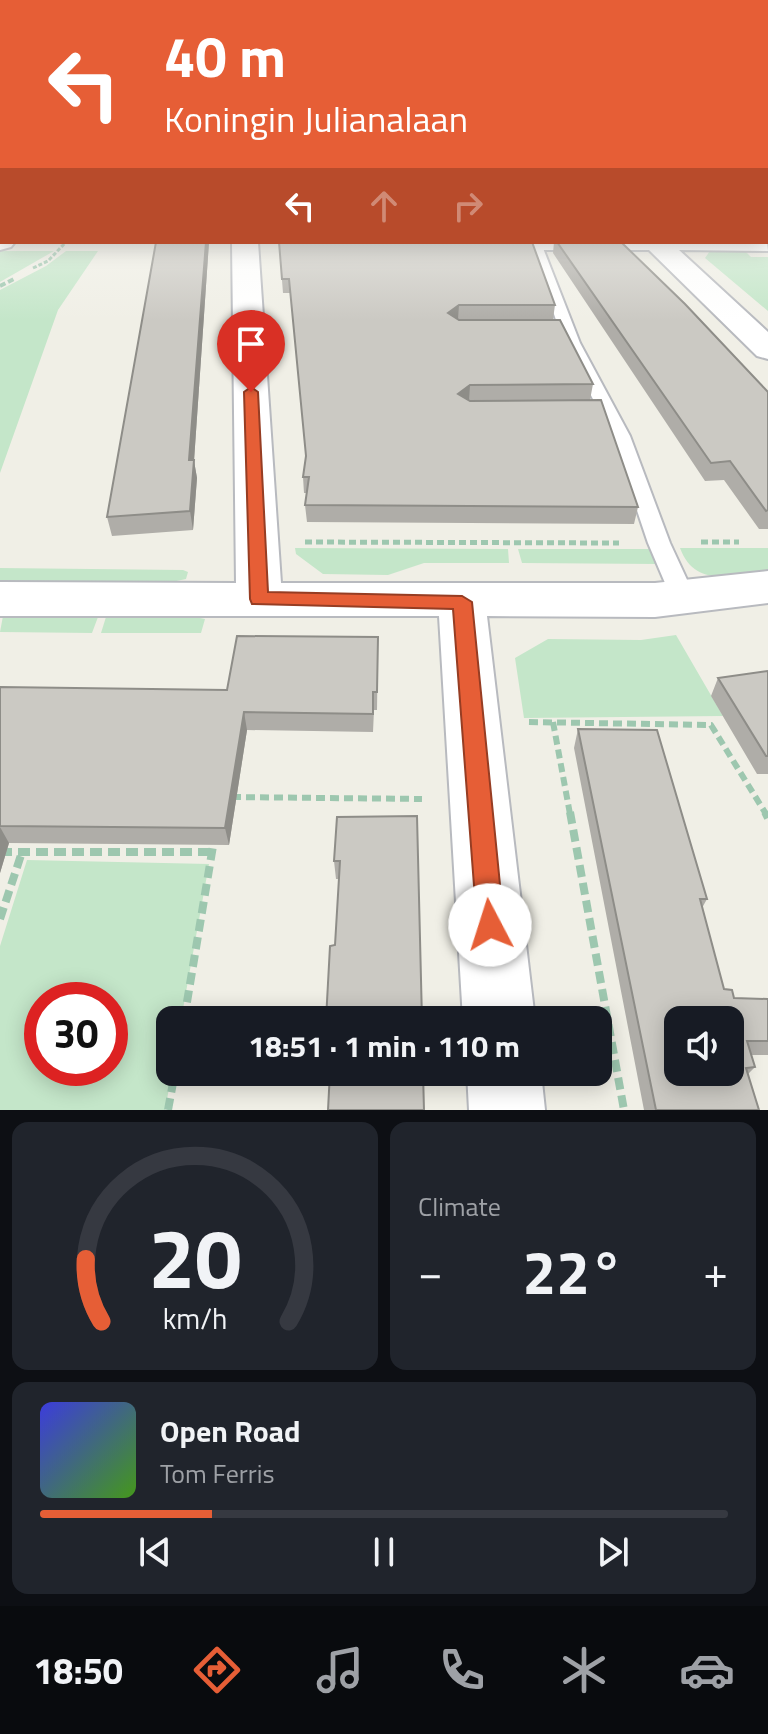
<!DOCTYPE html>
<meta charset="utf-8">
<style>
body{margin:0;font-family:"Titillium Web",sans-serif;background:#20242c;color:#f1f3f6;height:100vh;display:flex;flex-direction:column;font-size:30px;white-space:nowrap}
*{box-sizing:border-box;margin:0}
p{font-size:26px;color:#9ea1a6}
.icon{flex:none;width:44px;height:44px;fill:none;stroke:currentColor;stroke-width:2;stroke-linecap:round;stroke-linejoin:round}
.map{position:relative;height:1110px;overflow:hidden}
.side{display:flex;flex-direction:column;gap:12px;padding:12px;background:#0d0f14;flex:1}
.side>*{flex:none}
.top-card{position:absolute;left:0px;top:0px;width:768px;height:244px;box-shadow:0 4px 20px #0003;background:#e65e36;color:#fff;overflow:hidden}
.tools{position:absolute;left:664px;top:1006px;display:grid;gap:16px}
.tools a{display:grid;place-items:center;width:80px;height:80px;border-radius:16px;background:#171b24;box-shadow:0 4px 20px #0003;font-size:40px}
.speed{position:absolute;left:24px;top:982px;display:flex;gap:16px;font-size:40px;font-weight:700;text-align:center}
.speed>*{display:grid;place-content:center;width:104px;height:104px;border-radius:50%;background:#171b24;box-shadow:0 4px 20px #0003;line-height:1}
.speed .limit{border:12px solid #d22;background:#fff;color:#111}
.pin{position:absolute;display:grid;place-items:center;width:68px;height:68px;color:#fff;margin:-82px -34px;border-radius:50% 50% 50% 0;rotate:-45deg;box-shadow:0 0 8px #0007}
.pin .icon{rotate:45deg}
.me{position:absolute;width:88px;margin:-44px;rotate:355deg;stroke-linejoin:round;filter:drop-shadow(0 0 6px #0008)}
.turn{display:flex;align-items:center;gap:28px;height:168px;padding:0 32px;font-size:36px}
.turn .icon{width:104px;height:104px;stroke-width:2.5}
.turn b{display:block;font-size:56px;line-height:68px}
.lanes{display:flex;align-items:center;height:76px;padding:0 32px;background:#0003;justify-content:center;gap:40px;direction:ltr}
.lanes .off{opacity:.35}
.big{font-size:60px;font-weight:700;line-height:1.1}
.side .tile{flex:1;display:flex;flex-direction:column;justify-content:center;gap:12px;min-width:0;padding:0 28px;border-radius:16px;background:#20242c}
.side .dial{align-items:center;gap:0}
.dial svg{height:208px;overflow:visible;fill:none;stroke:#363941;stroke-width:7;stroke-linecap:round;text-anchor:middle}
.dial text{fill:#f1f3f6;stroke:none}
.song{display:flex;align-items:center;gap:24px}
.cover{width:96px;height:96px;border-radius:12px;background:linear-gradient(135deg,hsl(240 70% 55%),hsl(100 70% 35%))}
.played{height:8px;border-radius:4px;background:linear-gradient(90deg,#e65e36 25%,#363941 25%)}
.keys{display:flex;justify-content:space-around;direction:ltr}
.heat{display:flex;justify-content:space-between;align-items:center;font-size:44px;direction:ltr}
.side .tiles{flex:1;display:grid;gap:12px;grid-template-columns:1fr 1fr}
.tile:last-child{grid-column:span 2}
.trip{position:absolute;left:156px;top:1006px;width:456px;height:80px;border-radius:16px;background:#171b24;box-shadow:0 4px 20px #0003;font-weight:700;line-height:80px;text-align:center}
.tab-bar{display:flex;height:128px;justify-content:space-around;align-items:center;background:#090b0e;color:#9ea1a6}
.tab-bar .icon{width:56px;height:56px}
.tab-bar .active{color:#e65e36}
.tab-bar b{font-size:36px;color:#f1f3f6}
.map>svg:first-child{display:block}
.green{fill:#c4e6c9;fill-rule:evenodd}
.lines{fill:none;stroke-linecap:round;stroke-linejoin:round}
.lane-casing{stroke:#b8babf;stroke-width:4}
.street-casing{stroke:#b8babf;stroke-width:4}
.secondary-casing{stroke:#b8b9bf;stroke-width:4}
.path-far4{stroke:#9dc7af;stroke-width:3;stroke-dasharray:4 2;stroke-linecap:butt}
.path-far3{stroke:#9dc7af;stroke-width:4;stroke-dasharray:6 3;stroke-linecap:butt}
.path-far2{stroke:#9dc7af;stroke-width:5;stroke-dasharray:7 4;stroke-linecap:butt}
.path-far1{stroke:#9dc7af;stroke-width:6;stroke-dasharray:9 5;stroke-linecap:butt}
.path{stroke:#9dc7af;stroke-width:8;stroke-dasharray:12 6;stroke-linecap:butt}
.lane{fill:#fff;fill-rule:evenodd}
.street{fill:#fff;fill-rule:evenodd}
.secondary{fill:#fff;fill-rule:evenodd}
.wall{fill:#afada8}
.shaded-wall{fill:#8e8d88}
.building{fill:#cbc9c3;stroke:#8e8d88;stroke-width:2;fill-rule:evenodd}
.route{fill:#e65e36;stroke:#963d23;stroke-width:2}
</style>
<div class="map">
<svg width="768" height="1110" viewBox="0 0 768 1110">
<rect width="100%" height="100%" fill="#f0efe6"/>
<!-- green -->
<path class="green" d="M0 251H54L0 282Z
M66 251H98L58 310 0 473V290L46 266Z
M710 251 746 252 751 257H768V311L705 258Z
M295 548 508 549 509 563H424L388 575 323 574 296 554Z
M680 548H768V571C734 575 695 589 680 548Z
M518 549H652L658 564 522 563Z
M0 568 183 570 188 572 186 579 167 583 0 581Z
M3 616 98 617 92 633 0 632Z
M106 617 200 618 205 619 201 633H101Z
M676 635 723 716 524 718 515 658 548 639 641 640Z
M27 860 209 864 181 1020H170L172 1072 165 1110H0V946ZM42 1000H110V1068H42Z"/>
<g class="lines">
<defs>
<path id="lane" d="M529 242 541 243 580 343 630 436 670 543 695 597 691 603 683 605 675 603 671 597 648 543 612 436 564 343Z"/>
<path id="street" d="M0 234 2 242H15L11 247 0 250Z
M766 235 768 251 679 250 768 332V359L757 356 649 250H391L382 247 378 242H766Z
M232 242H258L281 583H655L768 571V603L655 617 487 616 535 1020H463L439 616H0V582L236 583Z
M467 1072H541L545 1110H469Z"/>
<path id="secondary" d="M766 181 768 182V197L766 196Z"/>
</defs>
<!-- lane casing -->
<use href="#lane" class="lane-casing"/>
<!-- street casing -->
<use href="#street" class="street-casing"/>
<!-- secondary casing -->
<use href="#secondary" class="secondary-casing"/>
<!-- path-far4 -->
<path class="path-far4" d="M33 268 48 261 66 242"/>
<!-- path-far3 -->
<path class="path-far3" d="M0 286 14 279"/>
<!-- path-far2 -->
<path class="path-far2" d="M305 542 619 543
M701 542H739"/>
<!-- path-far1 -->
<path class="path-far1" d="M529 722 711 725 766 814
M553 722 570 814
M232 797 422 799"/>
<!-- path -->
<path class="path" d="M570 812 624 1110
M765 812 768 818
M0 852H212
M0 919 22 852
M184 1020 214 840
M168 1110 175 1072"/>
<!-- lane -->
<use href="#lane" class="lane"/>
<!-- street -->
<use href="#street" class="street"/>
<!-- secondary -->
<use href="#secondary" class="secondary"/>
</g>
<!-- wall -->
<path class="wall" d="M0 165H2V229H0Z
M156 242H209L194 461 197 478 193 530 112 536 107 517Z
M279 242 555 305 553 319H458L593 384 590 400 638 507 634 524 307 522 305 505 307 493H304L303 477 306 457 291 293H283Z
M554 242H621L768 392V529H759L724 480 705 481 553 253Z
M378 637 377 710H374L373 732 247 730 229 845 9 843 0 873V687L227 690Z
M768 671V774H757L711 696 718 678Z
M578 729 707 899 702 908 724 989 734 998 768 999V1055H751L755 1067 748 1074 759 1110H644L574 748Z
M337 817 422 1020 335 945 339 879H336L334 861Z"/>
<!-- shaded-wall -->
<path class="shaded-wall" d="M206 242H209L194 461 197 478 193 530 190 511 189 460Z
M459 305 458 319 447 328 448 313Z
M470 385 469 401 458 394Z
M244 712 247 730 229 845 225 828Z
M0 827 9 843 0 873Z"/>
<!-- building -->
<path class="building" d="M0 165H2V215H0Z
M156 242H206L189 460H194L190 511 107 517Z
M279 242H532L555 305H459L448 313 459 320H560L593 384 470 385 458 394 470 401 601 400 638 507 305 505 309 477H303L306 456 289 279H282Z
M557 242H621L685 304 768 392V510L766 511 730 461 711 463Z
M237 636 378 637 377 692H373V714L244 712 225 828 0 826V687L227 690Z
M768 671V756H766L718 678Z
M578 729 657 730 707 899H700L724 989 732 990 734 998 768 999V1041H747L755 1067 746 1068 759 1110H656ZM678 1020H730V1072H678Z
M417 816 422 1020H326L330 946 335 945 340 861H334L337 817Z
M330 1072H423L424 1110H328Z"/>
<!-- sky -->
<linearGradient id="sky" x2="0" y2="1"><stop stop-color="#8fbef0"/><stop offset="0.51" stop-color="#f8f8f4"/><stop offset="1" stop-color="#f8f8f4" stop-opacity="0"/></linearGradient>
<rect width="768" height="321" fill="url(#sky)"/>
<!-- route -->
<path class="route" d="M251 387 258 392 268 592 462 596 472 602 504 925 500 935 490 939 481 935 477 925 453 609 252 604 250 599 244 392Z"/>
</svg>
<div class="tools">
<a><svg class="icon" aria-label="sound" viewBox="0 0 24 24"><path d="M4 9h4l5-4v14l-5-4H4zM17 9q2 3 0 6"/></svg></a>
</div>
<div class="speed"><div class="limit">30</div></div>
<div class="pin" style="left:251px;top:392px;background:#d93025"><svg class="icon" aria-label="arrive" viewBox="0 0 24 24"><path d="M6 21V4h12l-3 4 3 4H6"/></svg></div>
<svg class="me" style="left:490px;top:925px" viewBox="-20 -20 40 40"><circle r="19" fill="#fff"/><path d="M0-13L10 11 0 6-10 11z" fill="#e65e36"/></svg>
<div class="trip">18:51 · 1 min · 110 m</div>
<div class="top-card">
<div class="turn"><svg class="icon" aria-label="left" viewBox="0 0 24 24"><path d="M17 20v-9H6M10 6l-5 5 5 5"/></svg><div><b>40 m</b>Koningin Julianalaan</div></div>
<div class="lanes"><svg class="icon" aria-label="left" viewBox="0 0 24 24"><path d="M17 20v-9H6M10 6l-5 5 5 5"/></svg><svg class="icon off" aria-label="ahead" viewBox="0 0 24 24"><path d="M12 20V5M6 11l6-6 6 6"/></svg><svg class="icon off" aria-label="right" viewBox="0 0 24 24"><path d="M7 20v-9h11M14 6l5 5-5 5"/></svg></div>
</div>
</div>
<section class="side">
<div class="tiles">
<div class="tile dial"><svg viewBox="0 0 100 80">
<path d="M14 69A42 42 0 1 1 86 69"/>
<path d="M14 69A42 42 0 0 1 8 45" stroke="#e65e36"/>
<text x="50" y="56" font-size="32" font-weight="700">20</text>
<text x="50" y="72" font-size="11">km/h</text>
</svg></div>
<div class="tile"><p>Climate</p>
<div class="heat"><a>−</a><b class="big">22°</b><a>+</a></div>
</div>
<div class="tile">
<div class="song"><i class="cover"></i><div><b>Open Road</b><p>Tom Ferris</p></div></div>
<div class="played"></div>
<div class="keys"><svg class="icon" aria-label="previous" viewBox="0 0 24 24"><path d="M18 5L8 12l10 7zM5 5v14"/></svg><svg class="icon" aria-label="pause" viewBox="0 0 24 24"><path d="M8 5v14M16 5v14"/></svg><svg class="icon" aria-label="next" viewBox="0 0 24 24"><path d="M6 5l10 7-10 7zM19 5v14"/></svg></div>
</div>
</div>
</section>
<nav class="tab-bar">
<b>18:50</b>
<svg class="icon active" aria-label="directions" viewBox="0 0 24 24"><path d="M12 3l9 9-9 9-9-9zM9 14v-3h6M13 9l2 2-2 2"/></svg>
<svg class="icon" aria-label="music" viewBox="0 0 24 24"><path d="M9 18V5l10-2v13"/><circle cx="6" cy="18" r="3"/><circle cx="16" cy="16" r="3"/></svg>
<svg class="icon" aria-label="phone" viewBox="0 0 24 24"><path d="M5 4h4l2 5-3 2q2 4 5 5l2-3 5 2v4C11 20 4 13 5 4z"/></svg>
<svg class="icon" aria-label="climate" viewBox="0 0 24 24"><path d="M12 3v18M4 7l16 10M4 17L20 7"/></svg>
<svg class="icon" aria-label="car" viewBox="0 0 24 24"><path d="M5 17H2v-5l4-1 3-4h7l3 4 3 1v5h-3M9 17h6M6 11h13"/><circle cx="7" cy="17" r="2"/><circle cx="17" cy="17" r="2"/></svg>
</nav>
